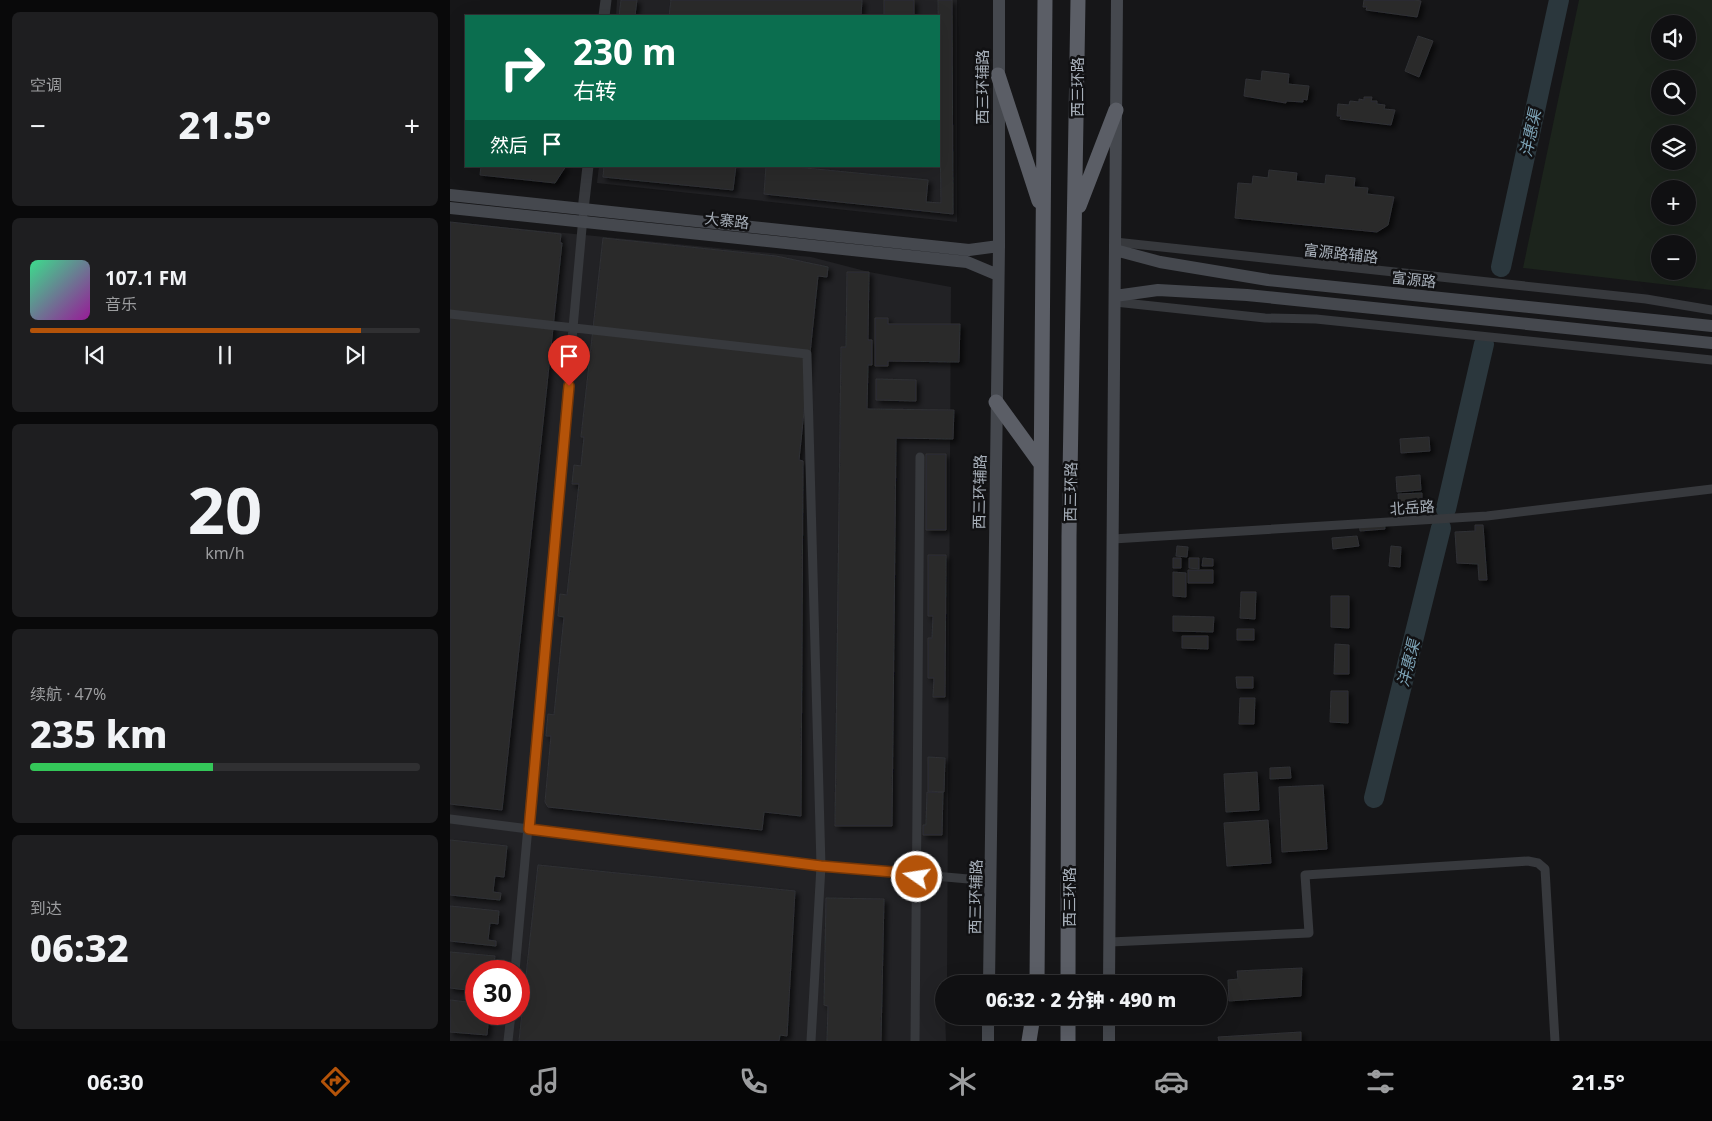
<!DOCTYPE html>
<html lang="zh">
<meta charset="utf-8">
<style>
body{margin:0;font-family:"Noto Sans","Noto Sans SC",sans-serif;background:#1e1e20;color:#f1f3f6;height:100vh;display:flex;flex-direction:column;font-size:19px;white-space:nowrap}
*{box-sizing:border-box;margin:0}
p{font-size:16px;color:#9c9d9f}
.icon{flex:none;width:28px;height:28px;fill:none;stroke:currentColor;stroke-width:2;stroke-linecap:round;stroke-linejoin:round}
.map{position:relative;flex:1;overflow:hidden}
.details{display:flex;flex-direction:column;gap:12px;padding:12px;background:#09090a;width:450px}
.details>*{flex:none}
.banner{position:absolute;left:15px;top:15px;width:475px;height:152px;border-radius:0px;box-shadow:0 5px 20px #0002,0 0 0 1px #303032;background:#0b6e4f;color:#fff;overflow:hidden}
.buttons{position:absolute;left:1201px;top:15px;display:grid;gap:10px}
.buttons a{display:grid;place-items:center;width:45px;height:45px;border-radius:50%;background:#101012;box-shadow:0 5px 20px #0002,0 0 0 1px #303032;font-size:25px}
.speed{position:absolute;left:15px;top:960px;display:flex;gap:10px;font-size:25px;font-weight:700;text-align:center}
.speed>*{display:grid;place-content:center;width:65px;height:65px;border-radius:50%;background:#101012;box-shadow:0 5px 20px #0002,0 0 0 1px #303032;line-height:1}
.speed .limit{border:8px solid #d22;background:#fff;color:#111}
.pin{position:absolute;display:grid;place-items:center;width:42px;height:42px;color:#fff;margin:-51px -21px;border-radius:50% 50% 50% 0;rotate:-45deg;box-shadow:0 0 5px #0007}
.pin .icon{rotate:45deg}
.me{position:absolute;width:55px;margin:-28px;rotate:283deg;stroke-linejoin:round;filter:drop-shadow(0 0 4px #0008)}
.turn{display:flex;align-items:center;gap:18px;height:105px;padding:0 25px;font-size:22px}
.turn .icon{width:65px;height:65px;stroke-width:2.5}
.turn b{display:block;font-size:35px;line-height:42px}
.then{display:flex;align-items:center;height:48px;padding:0 25px;background:#0003;gap:10px;font-size:19px}
.big{font-size:38px;font-weight:800;line-height:1.1}
.details .card{flex:1;display:flex;flex-direction:column;justify-content:center;gap:8px;min-width:0;padding:0 18px;border-radius:8px;background:#1e1e20}
.details .dial{align-items:center;gap:0}
.dial b{font-size:65px;line-height:1}
.song{display:flex;align-items:center;gap:15px}
.cover{width:60px;height:60px;border-radius:8px;background:linear-gradient(135deg,hsl(150 70% 55%),hsl(300 70% 35%))}
.played{height:5px;border-radius:2px;background:linear-gradient(90deg,#b45309 85%,#303032 85%)}
.keys{display:flex;justify-content:space-around;direction:ltr}
.heat{display:flex;justify-content:space-between;align-items:center;font-size:28px;direction:ltr}
.charge{height:8px;border-radius:4px;background:linear-gradient(90deg,#34c759 47%,#303032 0)}
.trip{position:absolute;left:485px;top:975px;width:292px;height:50px;border-radius:25px;background:#101012;box-shadow:0 5px 20px #0002,0 0 0 1px #303032;font-weight:800;line-height:50px;text-align:center}
.tab-bar{display:flex;height:80px;justify-content:space-around;align-items:center;background:#060607;color:#9c9d9f}
.tab-bar .icon{width:35px;height:35px}
.tab-bar .active{color:#b45309}
.tab-bar b{font-size:22px;color:#f1f3f6}
main{display:flex;flex:1;min-height:0}
.map>svg:first-child{display:block}
.built{fill:#222225;fill-rule:evenodd}
.green{fill:#1c241c;fill-rule:evenodd}
.lines{fill:none;stroke-linecap:round;stroke-linejoin:round}
.river{stroke:#2b373d;stroke-width:20}
.building{fill:#29292c;stroke:#303134;filter:url(#shadow)}
.minor{stroke:#37393d;stroke-width:9}
.tertiary{stroke:#37393d;stroke-width:11}
.secondary{stroke:#45484e;stroke-width:12}
.trunk{stroke:#5b5e66;stroke-width:15}
.route-casing{stroke:#753606;stroke-width:12}
.route{stroke:#b45309;stroke-width:9}
.labels{text-anchor:middle;dominant-baseline:central;stroke-width:5;stroke-linejoin:round;paint-order:stroke}
.street-label{font-size:15px;fill:#a7afb9;stroke:#111113}
.water-label{font-size:16px;font-style:italic;fill:#7da3b6;stroke:#111113}
</style>
<main>
<section class="details">
<div class="card"><p>空调</p>
<div class="heat"><a>−</a><b class="big">21.5°</b><a>+</a></div>
</div>
<div class="card">
<div class="song"><i class="cover"></i><div><b>107.1 FM</b><p>音乐</p></div></div>
<div class="played"></div>
<div class="keys"><svg class="icon" aria-label="previous" viewBox="0 0 24 24"><path d="M18 5L8 12l10 7zM5 5v14"/></svg><svg class="icon" aria-label="pause" viewBox="0 0 24 24"><path d="M8 5v14M16 5v14"/></svg><svg class="icon" aria-label="next" viewBox="0 0 24 24"><path d="M6 5l10 7-10 7zM19 5v14"/></svg></div>
</div>
<div class="card dial"><b>20</b><p>km/h</p></div>
<div class="card"><p>续航 · 47%</p><b class="big">235 km</b><div class="charge"></div></div>
<div class="card"><p>到达</p><b class="big">06:32</b></div>
</section>
<div class="map">
<svg width="1262" height="1041" viewBox="0 0 1262 1041">
<defs>
<filter id="shadow"><feDropShadow dx="3.5" dy="3.5" stdDeviation="2.5" flood-color="#0009"/></filter>
</defs>
<rect width="100%" height="100%" fill="#161618"/>
<!-- built -->
<path class="built" d="M167 0H507V222L147 183 149 166H489V16H166Z
M0 222 361 257 419 272 501 287 497 984H494L496 1041H0ZM26 971H69V1014H26Z"/>
<!-- green -->
<path class="green" d="M1129 0H1262V290L1073 268ZM1210 24H1238V51H1210ZM1210 79H1238V106H1210ZM1210 134H1238V161H1210ZM1210 189H1238V216H1210ZM1210 244H1238V271H1210Z"/>
<g class="lines">
<!-- river -->
<path class="river" d="M1051 267 1109 0
M996 509 1034 344
M924 798 991 528"/>
</g>
<!-- building -->
<path class="building" d="M171 0H187L185 16H169Z
M221 0H220H412L411 16H219Z
M434 0H464V16H434Z
M488 0H502L503 214 314 194 316 166H335L478 180 476 202 491 203Z
M914 0H965L971 1 967 17 916 10 917 7H913Z
M968 36 983 41 969 77 955 71Z
M812 71 839 74 838 84 859 86 857 100 853 99V102L836 101V103L794 96 796 79 811 81Z
M914 97H922L921 101H927V104L935 105 934 109 945 110 941 125 890 119 891 116H887L888 104 899 105 900 101 909 102V99L914 100Z
M31 166H116L105 183 30 175Z
M154 166H286L283 190 153 177Z
M819 170 847 173 846 181 875 184 876 175 905 178 904 187 918 188 917 194 944 197 938 225 927 232 785 218 788 183 802 184 803 176 818 178Z
M0 222 111 234 110 243H112L52 810 0 804Z
M153 238 326 256 378 267 377 277 368 276 349 460 353 461 351 816 314 812 312 830 98 807 95 802 101 736H96L98 714 104 715 114 617 108 616 110 594 117 595 129 484H122L124 465 131 466 134 437H131Z
M397 272H419L418 340H422V365H418L417 409 504 410 503 439 446 438 442 826H385L391 347H396Z
M425 318H438V324H510L509 362 438 361V366H425Z
M426 379 466 380V401L426 400Z
M979 437 980 451 951 453 950 439Z
M476 454H496V530H476Z
M970 475 971 490 947 492 946 477Z
M972 493V506L949 507 948 494Z
M934 520 935 529 910 531 909 522Z
M1025 525H1033L1037 580H1029L1028 564 1007 563 1005 532 1025 531Z
M907 536 909 546 883 549 882 538Z
M727 546 738 547 737 557 726 556Z
M941 546 951 547 950 567 939 566Z
M478 555H496L495 697H483L484 678H478V638H482L483 616H478Z
M723 558H731V568H723Z
M739 558H749V569L739 568Z
M753 558 763 559V566H752Z
M738 570H763V583H738Z
M723 572 736 573V597L723 596Z
M791 592H806L805 619 790 618Z
M881 596H899V628L881 627Z
M723 616 764 617 763 632 723 631Z
M787 629H804V640H787Z
M732 636H758V649L732 648Z
M885 644 899 645V674H884Z
M786 677H803V688H787Z
M881 691H898V723L880 722Z
M790 698H805L804 724H789Z
M478 757 495 758 494 792 478 791Z
M840 767 841 778 820 779V768Z
M807 772 809 810 776 812 774 774Z
M873 785 877 849 832 852 829 787Z
M477 792H493L492 835H473V825H476Z
M818 820 821 863 777 866 774 823Z
M0 840 57 846 54 877 45 876 43 892 51 893 50 900 0 895Z
M88 865 345 891 337 1036 330 1035 329 1041H69Z
M376 898 434 899 431 1041H377L378 1006 374 1005Z
M0 906 49 911 48 924 40 923 38 940 46 941V946L0 941Z
M0 952 45 956 43 971H26V991L0 988Z
M852 968 851 996 779 1001 778 980 788 979 787 971Z
M0 1000 26 1003V1014H39L37 1035 0 1032Z
M851 1032V1041H769L768 1037Z"/>
<g class="lines">
<!-- minor -->
<path class="minor" d="M665 242 1196 299 1262 310
M665 302 815 318 866 319 1262 360
M0 314 357 354 371 866 361 1041
M663 539 1037 516 1262 489
M0 819 371 866 541 881
M660 942 859 933 855 875 1078 861 1088 863 1095 869 1105 1041
M65 971 133 217
M58 1041 61 1014
M465 1041 470 457"/>
<!-- tertiary -->
<path class="tertiary" d="M154 16 156 0
M133 210 138 166"/>
<!-- secondary -->
<path class="secondary" d="M0 195 519 250 549 246
M0 208 517 262 548 275
M665 250 710 262 818 280 1262 326
M665 296 708 290 797 295 1262 343
M539 984 549 246V0
M659 984 667 0
M538 1041V1016
M659 1041V1016"/>
<!-- trunk -->
<path class="trunk" d="M548 75 589 201
M629 206 666 110
M546 402 591 464
M587 984 595 0
M618 984 619 536 628 0
M579 1041 583 1016
M618 1041V1016"/>
</g>
<g class="lines">
<defs>
<path id="route" d="M119 386 79 829 371 866 467 874V877"/>
</defs>
<!-- route casing -->
<use href="#route" class="route-casing"/>
<!-- route -->
<use href="#route" class="route"/>
</g>
<g class="labels">
<!-- street labels -->
<g class="street-label">
<text transform="translate(532 87) rotate(-90)">西三环辅路</text>
<text transform="translate(627 87) rotate(-90)">西三环路</text>
<text transform="translate(277 220) rotate(6)">大寨路</text>
<text transform="translate(891 253) rotate(6)">富源路辅路</text>
<text transform="translate(964 279) rotate(6)">富源路</text>
<text transform="translate(529 492) rotate(-89)">西三环辅路</text>
<text transform="translate(620 492) rotate(-89)">西三环路</text>
<text transform="translate(962 507) rotate(-4)">北岳路</text>
<text transform="translate(525 897) rotate(-89)">西三环辅路</text>
<text transform="translate(619 897) rotate(-90)">西三环路</text>
</g>
<!-- water labels -->
<g class="water-label">
<text transform="translate(1080 133) rotate(-78)">沣惠渠</text>
<text transform="translate(958 663) rotate(-76)">沣惠渠</text>
</g>
</g>
</svg>
<div class="buttons">
<a><svg class="icon" aria-label="sound" viewBox="0 0 24 24"><path d="M4 9h4l5-4v14l-5-4H4zM17 9q2 3 0 6"/></svg></a>
<a><svg class="icon" aria-label="search" viewBox="0 0 24 24"><circle cx="10" cy="10" r="6"/><path d="M15 15l6 6"/></svg></a>
<a><svg class="icon" aria-label="layers" viewBox="0 0 24 24"><path d="M12 4l9 5-9 5-9-5zM3 14l9 5 9-5"/></svg></a>
<a>+</a>
<a>−</a>
</div>
<div class="speed"><div class="limit">30</div></div>
<div class="pin" style="left:119px;top:386px;background:#d93025"><svg class="icon" aria-label="arrive" viewBox="0 0 24 24"><path d="M6 21V4h12l-3 4 3 4H6"/></svg></div>
<svg class="me" style="left:467px;top:877px" viewBox="-20 -20 40 40"><circle r="17" fill="#b45309" stroke="#fff" stroke-width="3"/><path d="M0-11L8 9 0 5-8 9z" fill="#fff"/></svg>
<div class="trip">06:32 · 2 分钟 · 490 m</div>
<div class="banner">
<div class="turn"><svg class="icon" aria-label="right" viewBox="0 0 24 24"><path d="M7 20v-9h11M14 6l5 5-5 5"/></svg><div><b>230 m</b>右转</div></div>
<div class="then">然后<svg class="icon" aria-label="arrive" viewBox="0 0 24 24"><path d="M6 21V4h12l-3 4 3 4H6"/></svg></div>
</div>
</div>
</main>
<nav class="tab-bar">
<b>06:30</b>
<svg class="icon active" aria-label="directions" viewBox="0 0 24 24"><path d="M12 3l9 9-9 9-9-9zM9 14v-3h6M13 9l2 2-2 2"/></svg>
<svg class="icon" aria-label="music" viewBox="0 0 24 24"><path d="M9 18V5l10-2v13"/><circle cx="6" cy="18" r="3"/><circle cx="16" cy="16" r="3"/></svg>
<svg class="icon" aria-label="phone" viewBox="0 0 24 24"><path d="M5 4h4l2 5-3 2q2 4 5 5l2-3 5 2v4C11 20 4 13 5 4z"/></svg>
<svg class="icon" aria-label="climate" viewBox="0 0 24 24"><path d="M12 3v18M4 7l16 10M4 17L20 7"/></svg>
<svg class="icon" aria-label="car" viewBox="0 0 24 24"><path d="M5 17H2v-5l4-1 3-4h7l3 4 3 1v5h-3M9 17h6M6 11h13"/><circle cx="7" cy="17" r="2"/><circle cx="17" cy="17" r="2"/></svg>
<svg class="icon" aria-label="filters" viewBox="0 0 24 24"><path d="M4 7h16M4 17h16"/><circle cx="9" cy="7" r="2"/><circle cx="15" cy="17" r="2"/></svg>
<b>21.5°</b>
</nav>
